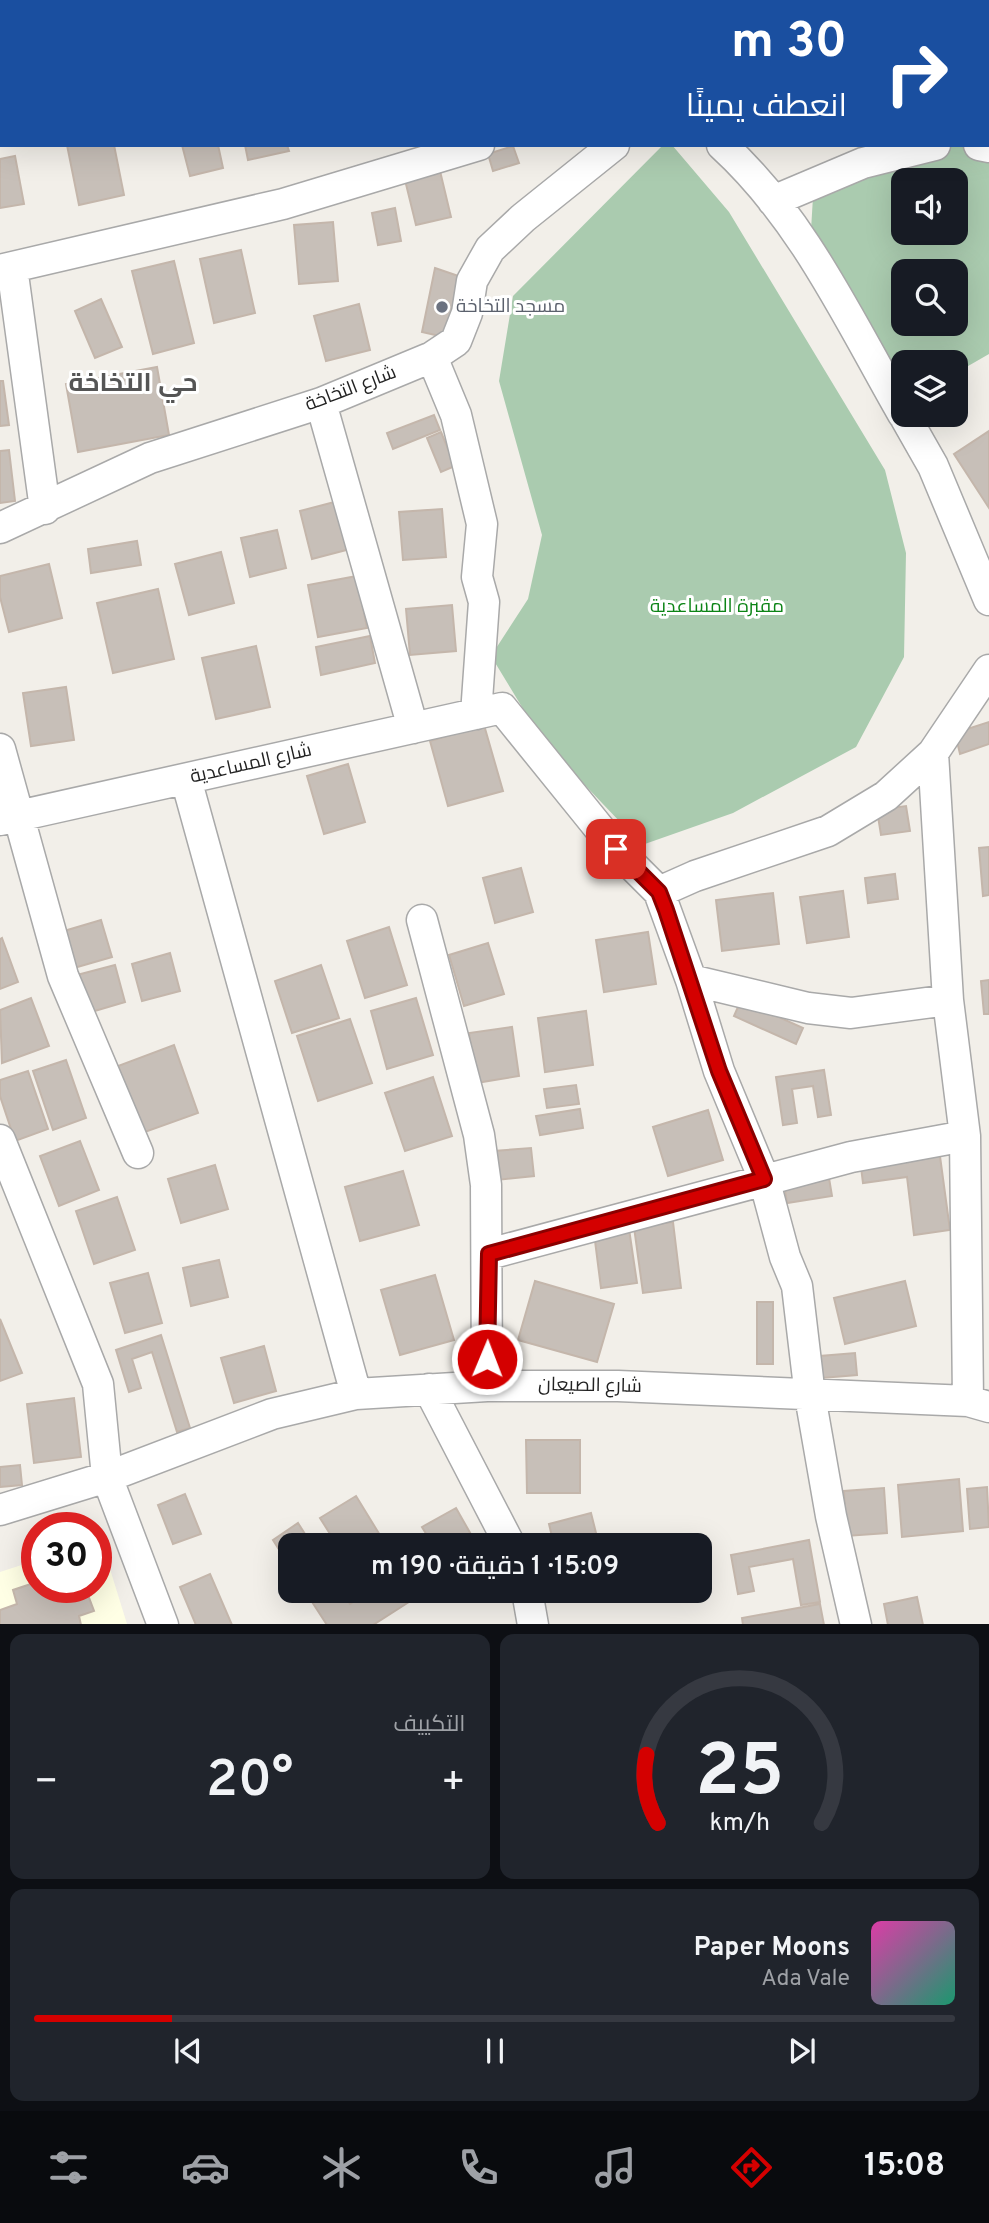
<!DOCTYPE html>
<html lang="ar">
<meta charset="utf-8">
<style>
body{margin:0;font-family:Overpass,Cairo,sans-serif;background:#20242c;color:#f1f3f6;direction:rtl;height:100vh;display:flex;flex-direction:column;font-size:26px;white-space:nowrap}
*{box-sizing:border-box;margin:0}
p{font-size:23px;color:#9ea1a6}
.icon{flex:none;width:38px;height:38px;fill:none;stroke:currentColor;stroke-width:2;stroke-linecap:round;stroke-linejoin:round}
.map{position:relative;height:1624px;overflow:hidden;direction:ltr}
.panel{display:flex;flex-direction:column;gap:10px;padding:10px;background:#0d0f14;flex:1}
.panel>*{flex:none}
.guide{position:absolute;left:0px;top:0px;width:990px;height:147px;box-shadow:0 7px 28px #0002;direction:rtl;background:#1a4fa0;color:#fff;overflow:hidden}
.buttons{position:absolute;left:891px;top:168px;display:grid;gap:14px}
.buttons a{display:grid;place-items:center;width:77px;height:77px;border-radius:14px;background:#171b24;box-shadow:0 7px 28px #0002;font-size:35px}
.speed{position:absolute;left:21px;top:1512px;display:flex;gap:14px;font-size:35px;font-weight:700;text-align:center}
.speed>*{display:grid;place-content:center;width:91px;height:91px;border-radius:50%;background:#171b24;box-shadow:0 7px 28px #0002;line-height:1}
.speed .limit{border:10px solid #d22;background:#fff;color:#111}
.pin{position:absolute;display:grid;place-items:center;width:60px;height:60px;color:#fff;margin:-30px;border-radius:14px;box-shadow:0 4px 10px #0006}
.me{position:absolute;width:77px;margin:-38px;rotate:1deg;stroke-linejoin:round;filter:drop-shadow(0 0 5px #0008)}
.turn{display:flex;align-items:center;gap:24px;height:147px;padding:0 28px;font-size:32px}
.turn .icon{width:91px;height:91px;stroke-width:2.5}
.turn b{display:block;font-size:49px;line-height:60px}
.big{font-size:52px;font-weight:600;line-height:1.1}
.panel .widget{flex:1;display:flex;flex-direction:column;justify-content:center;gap:10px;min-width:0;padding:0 24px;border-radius:14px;background:#20242c}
.panel .dial{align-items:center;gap:0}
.dial svg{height:182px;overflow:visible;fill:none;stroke:#363941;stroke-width:7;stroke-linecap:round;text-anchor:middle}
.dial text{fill:#f1f3f6;stroke:none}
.song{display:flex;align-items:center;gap:21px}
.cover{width:84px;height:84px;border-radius:10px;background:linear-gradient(135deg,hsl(320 70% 55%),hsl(160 70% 35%))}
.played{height:7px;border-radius:4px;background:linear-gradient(90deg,#d40000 15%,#363941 15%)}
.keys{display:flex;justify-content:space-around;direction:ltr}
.heat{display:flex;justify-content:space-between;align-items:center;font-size:38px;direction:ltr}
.panel .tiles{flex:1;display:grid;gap:10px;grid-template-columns:1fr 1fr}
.widget:last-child{grid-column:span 2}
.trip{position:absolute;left:278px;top:1533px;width:434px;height:70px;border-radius:14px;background:#171b24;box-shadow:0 7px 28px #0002;font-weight:600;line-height:70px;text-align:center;direction:rtl}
.tabs{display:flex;height:112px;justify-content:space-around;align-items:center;background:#090b0e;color:#9ea1a6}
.tabs .icon{width:49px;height:49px}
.tabs .active{color:#d40000}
.tabs b{font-size:32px;color:#f1f3f6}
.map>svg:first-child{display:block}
.education{fill:#ffffe5}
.cemetery{fill:#aacbaf;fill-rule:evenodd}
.building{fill:#c7bfb8;stroke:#c4b6ab;stroke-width:2}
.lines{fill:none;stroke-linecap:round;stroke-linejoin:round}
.street-casing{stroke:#a9a9a9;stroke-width:33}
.street{stroke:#fff;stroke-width:30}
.route-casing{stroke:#8a0000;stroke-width:18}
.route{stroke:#d40000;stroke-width:12}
.worship-dot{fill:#6b7280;stroke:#fff;stroke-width:2.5}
.labels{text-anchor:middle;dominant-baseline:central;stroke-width:6;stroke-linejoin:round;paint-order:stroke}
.worship-label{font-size:19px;fill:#5b616d;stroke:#fff;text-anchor:start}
.street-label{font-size:19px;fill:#222;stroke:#fff}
.park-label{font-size:19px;fill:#0c8416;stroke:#fff}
.district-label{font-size:26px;font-weight:bold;fill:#555;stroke:#fff}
</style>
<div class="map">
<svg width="989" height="1625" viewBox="0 0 989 1625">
<rect width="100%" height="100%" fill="#f2efe9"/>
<!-- education -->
<path class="education" d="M101 1540 127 1624H0V1572L37 1560V1587H96V1541Z"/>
<!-- cemetery -->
<path class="cemetery" d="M663 145H672L729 212 885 470 906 553 904 657 856 747 733 813 642 845 542 740 491 656 528 599 542 535 499 381 513 296Z
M883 145H967L989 149V354L956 373V362H903V382L880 385 809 263 813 197ZM903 180H956V233H903ZM903 271H956V324H903Z"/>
<!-- building -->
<path class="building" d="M8 0 34 2H2L0 68V2Z
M67 145H114L124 195 79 205Z
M182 145H218L223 168 190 176Z
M245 145H287L289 151 248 160Z
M513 146 519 163 493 171 488 154Z
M15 156 24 204 0 208V159Z
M440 171 451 217 416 225 405 180Z
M395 208 401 241 378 245 372 213Z
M333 222 338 281 299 284 294 225Z
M241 250 255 313 214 323 200 259Z
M174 261 194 343 153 354 132 271Z
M435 268 467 279 453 339 422 332Z
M101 299 122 347 95 358 75 311Z
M359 304 370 350 326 361 314 316Z
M157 367 169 435 78 452 66 384Z
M0 381H3L9 425 0 426Z
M434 415 440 430 393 449 387 433Z
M989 431V508L954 454Z
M441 432 455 466 441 472 427 438Z
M9 450 15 501 0 503V451Z
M342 500 354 548 312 559 300 511Z
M442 509 446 557 403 560 399 512Z
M277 530 286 568 250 577 241 538Z
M137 541 141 565 91 573 88 549Z
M221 552 234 603 189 615 175 564Z
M49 564 62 618 9 632 0 597V576Z
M357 576 367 628 318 637 308 585Z
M158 589 174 659 113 673 97 603Z
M452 605 456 651 410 655 406 609Z
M370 636 375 663 321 675 316 647Z
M256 646 270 707 216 719 202 658Z
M66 687 74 740 31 746 23 693Z
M989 722V744L960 754 955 733Z
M484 725 503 791 448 806 430 741Z
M348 764 365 822 324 834 307 776Z
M906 806 910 831 881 835 877 810Z
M989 847V895L983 896 979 848Z
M521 868 533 912 495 923 483 878Z
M895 874 898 899 868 903 865 878Z
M843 891 849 937 807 943 800 897Z
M773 893 779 944 722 951 716 900Z
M101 920 112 957 74 968 64 931Z
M389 927 407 985 365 998 347 941Z
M648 932 656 984 604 992 596 940Z
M2 938 18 982 0 989V939Z
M488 943 504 994 464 1006 449 955Z
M170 953 180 991 142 1001 132 964Z
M115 965 125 1002 88 1013 77 975Z
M321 965 339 1018 292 1033 275 981Z
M989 980V1014H984L981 981Z
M31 998 49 1046 2 1063 0 1010Z
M416 998 433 1055 387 1069 371 1011Z
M741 1000 803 1028 796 1044 734 1016Z
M586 1011 593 1065 545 1072 538 1018Z
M350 1019 372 1083 318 1101 297 1036Z
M512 1027 519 1076 476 1083 469 1033Z
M174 1045 198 1113 142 1133 118 1066Z
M66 1060 86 1118 53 1130 33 1071Z
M824 1070 831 1115 818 1117 813 1086 792 1089 797 1123 783 1125 776 1077Z
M28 1071 48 1129 15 1141 0 1096V1080Z
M433 1077 452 1136 405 1151 385 1093Z
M576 1085 579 1104 547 1108 544 1089Z
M580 1109 583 1128 540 1135 536 1116Z
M708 1110 723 1160 668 1176 653 1127Z
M80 1141 99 1190 59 1206 40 1156Z
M531 1148 534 1176 497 1180 494 1151Z
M939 1149 950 1230 914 1235 907 1177 863 1183 860 1159Z
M215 1165 228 1209 181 1223 168 1179Z
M403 1171 419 1225 360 1241 345 1187Z
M828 1172 832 1196 787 1203 783 1179Z
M117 1197 135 1250 94 1264 76 1211Z
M673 1222 681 1288 643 1293 634 1227Z
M629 1229 637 1283 601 1288 594 1233Z
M219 1260 228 1297 191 1306 183 1268Z
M148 1273 162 1323 125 1333 110 1283Z
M435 1275 454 1340 400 1355 381 1290Z
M535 1281 614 1304 597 1362 518 1340Z
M905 1281 916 1326 845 1344 834 1298Z
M757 1302H773V1364H757Z
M0 1319 22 1373 0 1381Z
M161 1335 190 1428 177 1432 152 1352 132 1359 141 1388 129 1392 116 1350Z
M264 1346 276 1391 234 1403 221 1358Z
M855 1353 857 1375 822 1378 820 1356Z
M74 1398 81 1457 34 1463 27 1404Z
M526 1440H580V1493H527Z
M20 1465 22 1485 0 1487V1467Z
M959 1479 963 1531 902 1537 898 1485Z
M987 1487 989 1527 970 1529 967 1489Z
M884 1488 887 1533 846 1536 844 1491Z
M185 1494 201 1534 173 1544 158 1505Z
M356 1496 386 1545H337L320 1518Z
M456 1508 477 1545H433L422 1527Z
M591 1513 599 1545H554L549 1524Z
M298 1523 312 1545H290V1567L273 1540Z
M809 1540 820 1602 801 1605 793 1559 749 1567 754 1591 738 1594 731 1555Z
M210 1574 232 1625H196L180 1587Z
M37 1582V1587L40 1588 85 1587 94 1611 79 1616 81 1625H0V1610L17 1604 13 1590Z
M305 1591H341L350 1604 371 1591 423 1593 373 1625H327Z
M917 1597 923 1625H888L884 1604Z
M820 1604 824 1625H743L742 1618Z"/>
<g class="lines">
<defs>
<path id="street" d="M561 0V2
M317 2 321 0
M0 115H2
M722 145C803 219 849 320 903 414
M979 145 989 147
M773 201 863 163 935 145
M12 267 45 509
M0 270 283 204 479 145
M432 357 456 415 482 524 477 577 484 602 476 714
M321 403 413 728
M904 415 933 466 989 600
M0 528 150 458 321 403 432 357 456 341 467 313 472 281 490 249 523 218 614 145
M0 749 63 976 138 1153
M933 753 948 1000 965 1136 968 1401
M186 779 356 1394
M0 820 502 708 616 849 659 892
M422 920 479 1135 486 1185 487 1386
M691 980 808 1008 851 1013 948 1000
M0 1140 98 1384 107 1477 163 1625
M489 1254 851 1157 965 1136
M429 1389 510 1545
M0 1510 107 1477 272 1414 356 1394 487 1386H618L968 1401 989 1407
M527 1591 533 1625
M856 1625 831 1516 810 1396 797 1286 785 1257 764 1179 719 1071 691 980 659 892 695 876 828 831 886 796 933 753 989 670"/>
</defs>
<!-- street casing -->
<use href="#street" class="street-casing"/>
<!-- street -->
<use href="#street" class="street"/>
</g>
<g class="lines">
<defs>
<path id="route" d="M487 1359 489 1254 764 1179 719 1071 666 910 659 892 616 849"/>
</defs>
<!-- route casing -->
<use href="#route" class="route-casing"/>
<!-- route -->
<use href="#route" class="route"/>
</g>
<!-- markers -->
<circle class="worship-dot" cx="442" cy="307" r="7"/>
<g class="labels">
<!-- worship labels -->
<g class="worship-label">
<text x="456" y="307">مسجد التخاخة</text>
</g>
<!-- street labels -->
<g class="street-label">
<text transform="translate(351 389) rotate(-21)">شارع التخاخة</text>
<text transform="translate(251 764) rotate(-13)">شارع المساعدية</text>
<text transform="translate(590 1386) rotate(1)">شارع الصيعان</text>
</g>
<!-- park labels -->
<g class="park-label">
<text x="717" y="607">مقبرة المساعدية</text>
</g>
<!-- district labels -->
<g class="district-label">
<text x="133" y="384">حي التخاخة</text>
</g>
</g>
</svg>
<div class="buttons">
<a><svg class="icon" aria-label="sound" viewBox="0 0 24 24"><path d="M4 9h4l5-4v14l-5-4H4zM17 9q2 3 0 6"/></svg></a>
<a><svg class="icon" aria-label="search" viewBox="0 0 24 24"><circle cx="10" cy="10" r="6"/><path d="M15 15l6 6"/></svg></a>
<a><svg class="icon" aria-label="layers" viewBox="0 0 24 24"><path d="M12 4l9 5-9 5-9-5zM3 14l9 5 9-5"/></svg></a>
</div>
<div class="speed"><div class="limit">30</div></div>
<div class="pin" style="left:616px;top:849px;background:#d93025"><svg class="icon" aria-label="arrive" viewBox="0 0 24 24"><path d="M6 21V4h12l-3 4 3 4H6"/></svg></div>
<svg class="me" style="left:487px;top:1359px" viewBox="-20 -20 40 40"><circle r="17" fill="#d40000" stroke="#fff" stroke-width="3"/><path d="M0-11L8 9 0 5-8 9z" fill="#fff"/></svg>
<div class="trip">15:09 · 1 دقيقة · 190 m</div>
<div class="guide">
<div class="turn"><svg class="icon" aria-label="right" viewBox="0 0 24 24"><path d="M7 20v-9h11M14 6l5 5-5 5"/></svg><div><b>30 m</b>انعطف يمينًا</div></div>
</div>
</div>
<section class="panel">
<div class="tiles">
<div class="widget dial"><svg viewBox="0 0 100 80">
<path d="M14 69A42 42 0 1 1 86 69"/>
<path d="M14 69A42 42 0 0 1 9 39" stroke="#d40000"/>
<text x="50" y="56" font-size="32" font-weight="700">25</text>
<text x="50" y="72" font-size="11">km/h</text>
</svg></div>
<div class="widget"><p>التكييف</p>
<div class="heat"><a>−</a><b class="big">20°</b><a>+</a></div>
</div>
<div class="widget">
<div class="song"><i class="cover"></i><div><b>Paper Moons</b><p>Ada Vale</p></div></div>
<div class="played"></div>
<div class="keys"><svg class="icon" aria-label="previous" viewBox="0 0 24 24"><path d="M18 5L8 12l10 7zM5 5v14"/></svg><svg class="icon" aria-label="pause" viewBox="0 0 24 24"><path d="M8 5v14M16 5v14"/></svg><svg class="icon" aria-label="next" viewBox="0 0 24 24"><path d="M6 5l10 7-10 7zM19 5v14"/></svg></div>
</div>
</div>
</section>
<nav class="tabs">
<b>15:08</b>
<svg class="icon active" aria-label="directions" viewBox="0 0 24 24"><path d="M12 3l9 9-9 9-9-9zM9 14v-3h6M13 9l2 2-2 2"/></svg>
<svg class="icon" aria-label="music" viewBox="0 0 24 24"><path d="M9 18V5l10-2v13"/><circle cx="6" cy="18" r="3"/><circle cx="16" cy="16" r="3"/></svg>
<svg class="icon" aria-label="phone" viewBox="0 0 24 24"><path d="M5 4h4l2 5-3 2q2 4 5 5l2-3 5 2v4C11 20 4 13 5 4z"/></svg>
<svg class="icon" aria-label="climate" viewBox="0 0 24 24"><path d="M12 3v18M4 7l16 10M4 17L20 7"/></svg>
<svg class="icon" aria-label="car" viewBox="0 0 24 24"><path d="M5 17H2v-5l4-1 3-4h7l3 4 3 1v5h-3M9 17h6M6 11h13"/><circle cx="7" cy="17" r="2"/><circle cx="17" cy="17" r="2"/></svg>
<svg class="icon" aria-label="filters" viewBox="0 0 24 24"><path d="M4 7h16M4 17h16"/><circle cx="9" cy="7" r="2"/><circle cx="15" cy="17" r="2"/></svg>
</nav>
